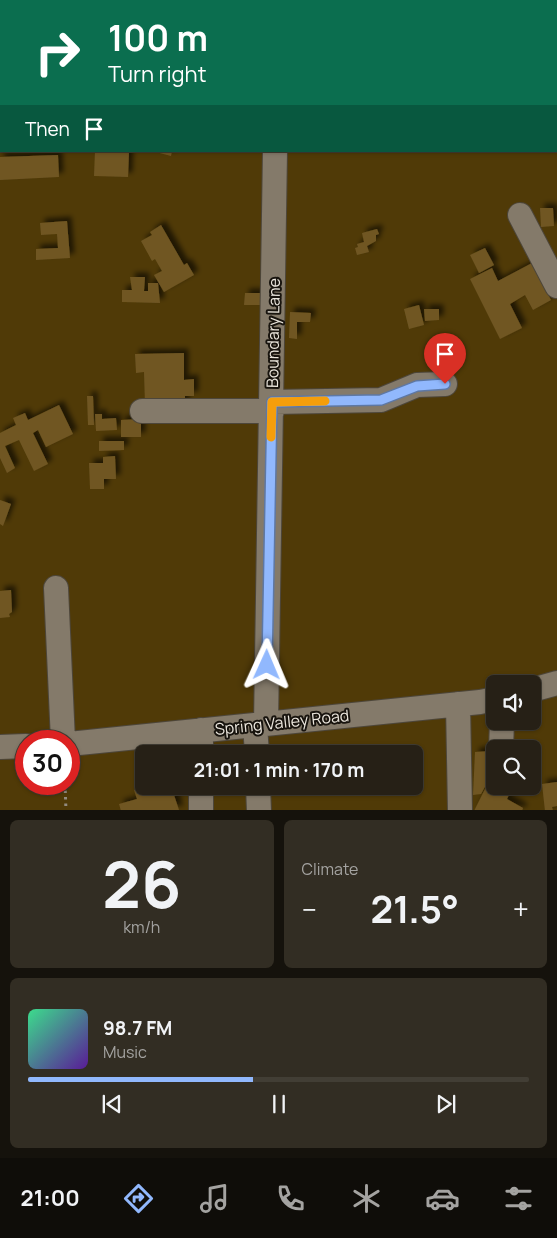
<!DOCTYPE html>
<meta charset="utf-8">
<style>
body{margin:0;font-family:Manrope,sans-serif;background:#322d23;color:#f1f3f6;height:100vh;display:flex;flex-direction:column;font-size:19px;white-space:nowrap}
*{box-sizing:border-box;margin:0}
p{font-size:16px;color:#a4a3a1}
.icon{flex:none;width:28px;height:28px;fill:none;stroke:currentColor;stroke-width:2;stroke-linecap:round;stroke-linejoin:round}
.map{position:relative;height:810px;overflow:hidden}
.details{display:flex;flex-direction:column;gap:10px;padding:10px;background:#15120c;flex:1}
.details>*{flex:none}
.guide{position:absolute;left:0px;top:0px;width:558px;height:152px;box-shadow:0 1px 4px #0004,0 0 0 1px #423e35;background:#0b6e4f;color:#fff;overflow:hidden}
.buttons{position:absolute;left:486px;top:675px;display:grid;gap:10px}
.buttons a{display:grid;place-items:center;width:55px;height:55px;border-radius:8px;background:#262016;box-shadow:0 1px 4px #0004,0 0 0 1px #423e35;font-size:25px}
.speed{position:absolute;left:15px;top:730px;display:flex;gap:10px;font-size:25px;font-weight:700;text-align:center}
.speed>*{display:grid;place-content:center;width:65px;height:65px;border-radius:50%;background:#262016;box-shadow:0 1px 4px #0004,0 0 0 1px #423e35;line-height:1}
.speed .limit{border:8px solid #d22;background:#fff;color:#111}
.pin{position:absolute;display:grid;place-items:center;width:42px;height:42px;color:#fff;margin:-51px -21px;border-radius:50% 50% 50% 0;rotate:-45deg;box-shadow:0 0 5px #0007}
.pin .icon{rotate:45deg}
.me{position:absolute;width:55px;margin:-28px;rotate:1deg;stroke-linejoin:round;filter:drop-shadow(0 0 4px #0008)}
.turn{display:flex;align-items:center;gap:18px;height:105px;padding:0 25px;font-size:22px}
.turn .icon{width:65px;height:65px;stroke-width:2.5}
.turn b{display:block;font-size:35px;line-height:42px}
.then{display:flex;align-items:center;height:48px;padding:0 25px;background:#0003;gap:10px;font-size:19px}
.big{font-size:38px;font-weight:700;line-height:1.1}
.details .tile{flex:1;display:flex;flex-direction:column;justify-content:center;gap:8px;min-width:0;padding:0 18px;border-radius:8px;background:#322d23}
.details .dial{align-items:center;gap:0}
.dial b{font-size:65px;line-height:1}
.song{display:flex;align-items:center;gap:15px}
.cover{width:60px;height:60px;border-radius:8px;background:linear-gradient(135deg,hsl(150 70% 55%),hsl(270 70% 35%))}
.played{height:5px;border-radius:2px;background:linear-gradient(90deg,#91b8fd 45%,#423e35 45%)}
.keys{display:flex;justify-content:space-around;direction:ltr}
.heat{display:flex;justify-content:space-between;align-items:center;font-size:28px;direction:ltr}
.details .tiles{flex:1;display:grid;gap:10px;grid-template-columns:1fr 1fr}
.tile:last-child{grid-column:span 2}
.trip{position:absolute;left:135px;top:745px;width:288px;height:50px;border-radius:8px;background:#262016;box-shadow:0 1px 4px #0004,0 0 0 1px #423e35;font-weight:700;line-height:50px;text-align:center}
.tab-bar{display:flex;height:80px;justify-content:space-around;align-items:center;background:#0f0d09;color:#a4a3a1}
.tab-bar .icon{width:35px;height:35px}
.tab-bar .on{color:#91b8fd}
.tab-bar b{font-size:22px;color:#f1f3f6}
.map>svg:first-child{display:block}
.green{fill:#503a07;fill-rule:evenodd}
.building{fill:#6f5624;filter:url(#shadow)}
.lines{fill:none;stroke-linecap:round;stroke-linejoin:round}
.minor-casing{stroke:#4d463a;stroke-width:26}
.path{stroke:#928b80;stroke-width:3;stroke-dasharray:2.5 4;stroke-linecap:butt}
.minor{stroke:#847a6a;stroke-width:24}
.route-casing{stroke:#5e78a4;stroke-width:12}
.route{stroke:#91b8fd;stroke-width:9}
.slow{stroke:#f59e0b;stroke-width:9}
.labels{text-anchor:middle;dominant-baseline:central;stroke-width:4;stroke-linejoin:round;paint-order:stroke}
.street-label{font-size:16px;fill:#ebe6dd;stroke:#18140e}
</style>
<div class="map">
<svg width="557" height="811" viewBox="0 0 557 811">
<defs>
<filter id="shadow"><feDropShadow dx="4.5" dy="-4.5" stdDeviation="2.5" flood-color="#0009"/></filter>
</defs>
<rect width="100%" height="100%" fill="#332b1d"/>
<!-- green -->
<path class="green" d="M0 0H557V810L0 811ZM1 1H556V151H1ZM495 684H532V721H495ZM26 741H69V784H26ZM495 749H532V786H495ZM144 754H414V786H144Z"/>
<!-- building -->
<path class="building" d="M95 151 129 152 128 177 94 176Z
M152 151H172L171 156Z
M58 155 59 177 0 180V157Z
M540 208H553L554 226 541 227Z
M67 221 70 258 36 260V249L58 248 57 234 41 235 40 223Z
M161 225 184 265 187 263 194 275 164 292 154 275 162 271 155 259 152 261 141 241 152 235 150 232Z
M377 229 379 234 376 235V241L367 246 369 252 357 255 355 248 358 247 357 244 364 242 362 233Z
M485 248 494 265 479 273 470 255Z
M532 263 551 300 533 310 525 295 510 304 522 328 500 339 470 279 492 268 498 281Z
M130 277H145L144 291H148V283H158L160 303 122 302V290H132Z
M245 293H267L272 305H244Z
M419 305 424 325 409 329 404 309Z
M424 309H439V320L425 321Z
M290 312 311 313 310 322H297V339L289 338Z
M184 353V380L194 379V396H185V404L145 405 144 372 136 373 135 354Z
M87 396H93L94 425H88Z
M59 405 73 434 46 447 38 430 33 433 48 464 34 471 19 440 5 446 15 468 7 473 0 458V433L16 425 13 418 25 413 28 420Z
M95 414H102V419L116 418 117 430 96 431Z
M141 419V437H121V420Z
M99 441H124V450L99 451Z
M115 456 116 479H104V489H90L89 463H103V457Z
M0 500 11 504 3 526 0 524Z
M11 590 12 612 9 614 10 617 0 618V591Z
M491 751 490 778 481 794 473 795 475 752Z
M557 782V806L552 807 553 811H545L542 784Z
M488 783 498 788 513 786 507 799 523 808 522 811H474Z
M165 786H171L179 810 121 811 119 804 137 799 134 790 142 787 144 793Z"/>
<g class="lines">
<defs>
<path id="minor" d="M520 215 557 286
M272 402 381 400 417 385 445 384
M142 411H272
M56 588 63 741
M532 690 557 683
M458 704 460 811
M266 724 275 151
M255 725 257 754
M69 744 480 702 495 699
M0 747 26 746
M501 749 502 721
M201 754V730
M258 786 259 811
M201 811V786"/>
</defs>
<!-- minor casing -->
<use href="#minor" class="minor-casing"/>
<!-- path -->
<path class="path" d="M65 784 66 811"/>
<!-- minor -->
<use href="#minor" class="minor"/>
</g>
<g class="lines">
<defs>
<path id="route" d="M267 665 272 402 381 400 417 386 445 384"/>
</defs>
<!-- route casing -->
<use href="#route" class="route-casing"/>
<!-- route -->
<use href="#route" class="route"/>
<!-- slow -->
<path class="slow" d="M271 437 272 402 325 401"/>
</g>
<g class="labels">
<!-- street labels -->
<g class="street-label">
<text transform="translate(273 333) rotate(-89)">Boundary Lane</text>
<text transform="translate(282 722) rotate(-6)">Spring Valley Road</text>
</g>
</g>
</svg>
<div class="buttons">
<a><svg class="icon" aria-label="sound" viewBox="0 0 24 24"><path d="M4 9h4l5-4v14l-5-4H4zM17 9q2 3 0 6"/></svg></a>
<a><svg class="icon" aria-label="search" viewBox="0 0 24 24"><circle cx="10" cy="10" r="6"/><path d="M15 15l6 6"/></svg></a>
</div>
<div class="speed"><div class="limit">30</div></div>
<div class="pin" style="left:445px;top:384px;background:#d93025"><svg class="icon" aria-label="arrive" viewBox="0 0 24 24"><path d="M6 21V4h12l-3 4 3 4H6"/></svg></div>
<svg class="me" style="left:267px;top:665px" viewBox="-20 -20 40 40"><path d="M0-17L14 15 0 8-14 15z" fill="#91b8fd" stroke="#fff" stroke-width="4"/></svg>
<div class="trip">21:01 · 1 min · 170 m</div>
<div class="guide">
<div class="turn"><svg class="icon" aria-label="right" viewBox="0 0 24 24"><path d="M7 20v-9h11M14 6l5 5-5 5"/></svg><div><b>100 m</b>Turn right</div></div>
<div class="then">Then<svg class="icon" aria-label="arrive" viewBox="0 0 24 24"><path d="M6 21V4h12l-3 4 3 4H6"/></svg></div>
</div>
</div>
<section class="details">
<div class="tiles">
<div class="tile dial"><b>26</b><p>km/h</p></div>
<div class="tile"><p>Climate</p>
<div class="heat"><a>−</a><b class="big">21.5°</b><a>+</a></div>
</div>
<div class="tile">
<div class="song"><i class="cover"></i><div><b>98.7 FM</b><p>Music</p></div></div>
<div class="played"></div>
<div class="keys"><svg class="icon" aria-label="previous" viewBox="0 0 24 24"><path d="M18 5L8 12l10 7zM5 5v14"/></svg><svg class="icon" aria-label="pause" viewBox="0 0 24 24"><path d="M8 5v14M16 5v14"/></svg><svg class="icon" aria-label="next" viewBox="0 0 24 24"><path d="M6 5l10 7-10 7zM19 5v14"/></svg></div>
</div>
</div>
</section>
<nav class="tab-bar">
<b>21:00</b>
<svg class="icon on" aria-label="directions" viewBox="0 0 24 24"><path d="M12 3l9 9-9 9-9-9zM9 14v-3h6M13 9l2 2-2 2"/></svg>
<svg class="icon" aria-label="music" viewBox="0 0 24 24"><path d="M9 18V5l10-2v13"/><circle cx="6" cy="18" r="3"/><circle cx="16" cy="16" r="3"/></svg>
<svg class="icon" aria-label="phone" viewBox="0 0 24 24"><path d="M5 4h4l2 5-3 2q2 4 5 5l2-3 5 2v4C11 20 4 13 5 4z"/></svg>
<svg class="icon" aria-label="climate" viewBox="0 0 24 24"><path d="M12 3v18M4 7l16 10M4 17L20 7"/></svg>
<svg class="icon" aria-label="car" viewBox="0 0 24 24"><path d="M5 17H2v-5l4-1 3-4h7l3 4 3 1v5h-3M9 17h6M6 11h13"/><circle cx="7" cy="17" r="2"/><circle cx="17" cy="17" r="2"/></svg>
<svg class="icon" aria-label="filters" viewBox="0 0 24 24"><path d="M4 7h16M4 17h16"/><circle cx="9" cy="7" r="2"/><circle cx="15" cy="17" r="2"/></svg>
</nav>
